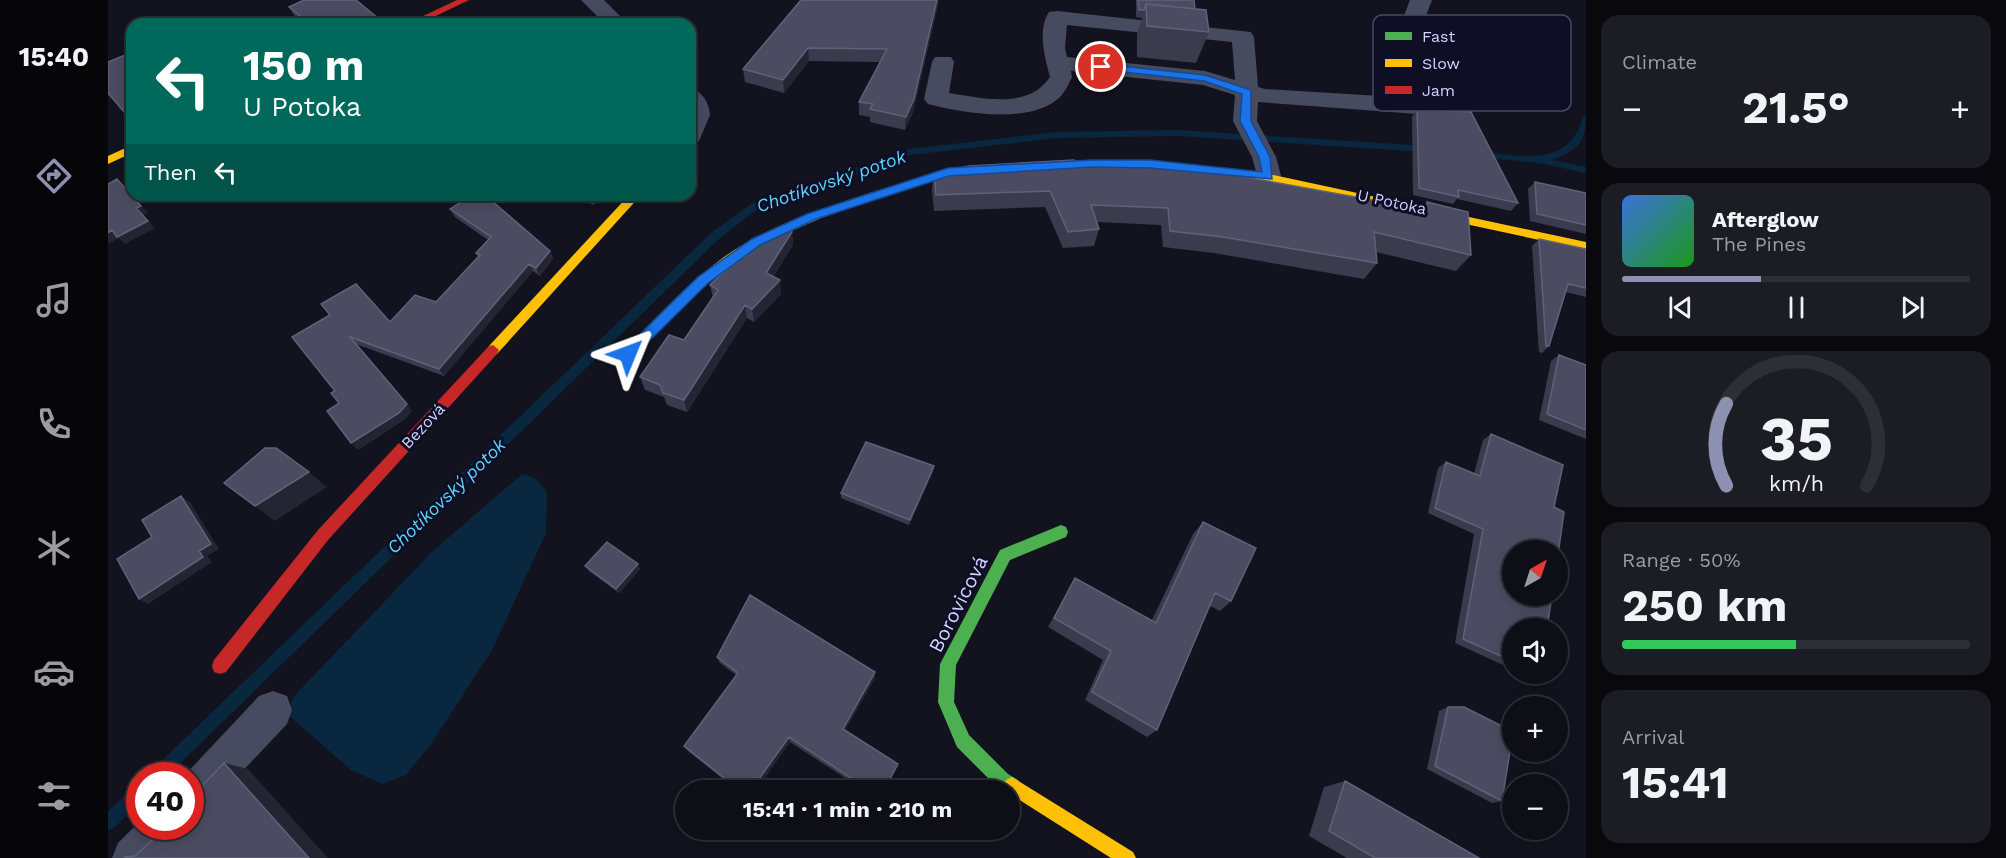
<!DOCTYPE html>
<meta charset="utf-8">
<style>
body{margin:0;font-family:"Work Sans",sans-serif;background:#1c1c24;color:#f1f3f6;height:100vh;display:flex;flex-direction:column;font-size:22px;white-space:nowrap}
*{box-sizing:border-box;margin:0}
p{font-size:20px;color:#9b9ca1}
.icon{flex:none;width:33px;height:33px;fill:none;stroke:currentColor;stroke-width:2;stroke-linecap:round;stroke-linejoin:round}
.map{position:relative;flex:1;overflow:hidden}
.details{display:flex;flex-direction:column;gap:15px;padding:15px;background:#08080d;width:420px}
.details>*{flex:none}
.hud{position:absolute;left:18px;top:18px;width:570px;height:183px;border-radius:18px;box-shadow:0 3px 15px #0003,0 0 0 2px #2e2e36;background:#00695c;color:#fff;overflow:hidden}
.needle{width:39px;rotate:39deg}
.controls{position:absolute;left:1394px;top:540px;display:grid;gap:12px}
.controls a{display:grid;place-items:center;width:66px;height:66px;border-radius:50%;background:#0e0e17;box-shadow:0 3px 15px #0003,0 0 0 2px #2e2e36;font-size:30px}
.speed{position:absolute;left:18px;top:762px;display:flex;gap:12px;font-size:30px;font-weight:700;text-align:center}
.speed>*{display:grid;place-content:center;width:78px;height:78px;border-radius:50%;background:#0e0e17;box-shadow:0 3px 15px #0003,0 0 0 2px #2e2e36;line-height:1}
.speed .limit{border:9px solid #d22;background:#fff;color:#111}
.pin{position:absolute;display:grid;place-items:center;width:51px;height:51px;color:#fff;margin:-26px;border:3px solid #fff;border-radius:50%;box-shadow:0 2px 6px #0007}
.me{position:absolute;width:66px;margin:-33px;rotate:46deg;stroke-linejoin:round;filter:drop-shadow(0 0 4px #0008)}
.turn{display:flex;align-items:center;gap:21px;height:126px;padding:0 18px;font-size:27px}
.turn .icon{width:78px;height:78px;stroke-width:2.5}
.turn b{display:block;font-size:42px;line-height:51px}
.then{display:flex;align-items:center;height:57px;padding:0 18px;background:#0003;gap:12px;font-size:22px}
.big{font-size:45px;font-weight:700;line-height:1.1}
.details .widget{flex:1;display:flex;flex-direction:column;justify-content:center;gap:9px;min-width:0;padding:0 21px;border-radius:18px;background:#1c1c24}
.details .dial{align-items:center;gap:0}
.dial svg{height:156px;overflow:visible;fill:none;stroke:#2e2e36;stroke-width:7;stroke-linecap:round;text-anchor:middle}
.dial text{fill:#f1f3f6;stroke:none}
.song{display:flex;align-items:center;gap:18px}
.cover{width:72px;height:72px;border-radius:9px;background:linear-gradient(135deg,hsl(220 70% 55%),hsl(120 70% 35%))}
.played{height:6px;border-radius:3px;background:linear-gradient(90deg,#8e90b1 40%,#2e2e36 40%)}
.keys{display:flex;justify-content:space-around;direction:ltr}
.heat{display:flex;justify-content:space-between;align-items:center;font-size:33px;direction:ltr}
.charge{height:9px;border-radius:4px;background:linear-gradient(90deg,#34c759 50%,#2e2e36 0)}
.trip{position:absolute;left:567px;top:780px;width:345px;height:60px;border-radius:30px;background:#0e0e17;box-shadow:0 3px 15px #0003,0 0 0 2px #2e2e36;font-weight:700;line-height:60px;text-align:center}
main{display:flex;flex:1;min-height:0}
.tabs{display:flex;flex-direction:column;width:108px;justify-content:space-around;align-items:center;background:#060609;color:#9b9ca1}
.tabs .icon{width:42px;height:42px}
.tabs .selected{color:#8e90b1}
.tabs b{font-size:27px;color:#f1f3f6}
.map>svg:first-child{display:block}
.water{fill:#09273f}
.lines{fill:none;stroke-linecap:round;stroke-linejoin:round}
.stream{fill:#09273f;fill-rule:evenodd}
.street{fill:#474b60;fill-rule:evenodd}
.fast{fill:#4caf50;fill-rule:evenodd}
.slow{fill:#ffc107;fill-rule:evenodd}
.jam{fill:#c62828;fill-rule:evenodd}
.wall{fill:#3b3b4e}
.shaded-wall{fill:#242433}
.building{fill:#4b4c61;stroke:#60617a;stroke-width:1.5}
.route{fill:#1a73e8;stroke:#114b97;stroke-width:1.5}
.labels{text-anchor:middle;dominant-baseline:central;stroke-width:6;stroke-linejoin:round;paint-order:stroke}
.street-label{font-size:16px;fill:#d0d4ff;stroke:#0e0e24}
.water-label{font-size:18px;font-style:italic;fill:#5ed5ff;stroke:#0e0e24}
.near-street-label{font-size:20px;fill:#d0d4ff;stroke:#0e0e24}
.key{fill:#0e0e24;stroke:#484966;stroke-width:1.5}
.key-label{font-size:16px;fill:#d0d4ff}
</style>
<main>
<nav class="tabs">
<b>15:40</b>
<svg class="icon selected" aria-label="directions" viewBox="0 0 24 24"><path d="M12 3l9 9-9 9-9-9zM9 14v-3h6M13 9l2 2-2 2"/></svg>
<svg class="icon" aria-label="music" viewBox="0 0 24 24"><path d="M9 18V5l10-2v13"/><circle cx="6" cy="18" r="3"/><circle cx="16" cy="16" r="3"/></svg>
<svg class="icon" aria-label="phone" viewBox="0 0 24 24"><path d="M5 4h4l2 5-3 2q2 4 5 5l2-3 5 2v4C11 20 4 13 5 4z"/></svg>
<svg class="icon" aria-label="climate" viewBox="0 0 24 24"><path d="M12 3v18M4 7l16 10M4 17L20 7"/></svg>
<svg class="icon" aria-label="car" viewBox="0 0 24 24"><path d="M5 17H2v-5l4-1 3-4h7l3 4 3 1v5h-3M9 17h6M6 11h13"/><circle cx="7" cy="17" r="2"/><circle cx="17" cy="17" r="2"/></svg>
<svg class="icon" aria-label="filters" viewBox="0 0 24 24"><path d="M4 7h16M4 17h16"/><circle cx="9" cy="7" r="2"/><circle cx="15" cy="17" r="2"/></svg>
</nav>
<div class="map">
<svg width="1478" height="858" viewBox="0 0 1478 858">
<rect width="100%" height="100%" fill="#13131f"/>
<!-- water -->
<path class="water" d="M414 474 429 479 439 493 438 533 383 652 323 744 298 775 274 784 243 770 179 714 186 696 325 551Z"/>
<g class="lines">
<!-- stream -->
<path class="stream" d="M1478 117C1478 144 1468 150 1444 160L1478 167V173L1431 163 1370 157 1365 154 1370 151C1401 154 1447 167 1467 135 1471 130 1472 124 1475 118Z
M1070 130 1319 146 1324 149 1319 152 1070 136 948 138 802 155 651 208 612 238 59 776H41L43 771 604 232 643 204 801 149 948 132Z
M32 784V802L6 828 0 830V811L27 786Z"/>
<!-- street -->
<path class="street" d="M473 0H496L520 24H497Z
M1302 0H1324L1316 21 1351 93 1339 109 1323 115 1150 102 1149 121 1168 157 1173 176 1169 182 1160 185 1151 182 1144 157 1125 121 1127 95 1095 85 963 71 964 77C961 83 957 92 952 97 923 125 855 113 820 104L816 99 824 62 827 57H843L846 62 841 93C874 98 920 110 942 77 937 58 929 30 941 12L949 11 1143 32 1146 37 1150 87 1157 89 1321 99 1327 93 1294 21ZM959 25 1124 42 1127 80 1097 71 959 57 957 48Z
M582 88C594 91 601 102 602 115L591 141 582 143Z
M165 691 179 696 184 710 179 724 96 812 82 818V776H76L151 696Z
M32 821V826H75L70 841 53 858H4L10 843Z"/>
<!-- fast -->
<path class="fast" d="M953 525 958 527 960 532 958 537 902 560 848 665 846 702 861 735 900 774 910 780 913 786 910 792 904 795 902 790H895L888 786 849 747 830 702 832 664 892 550Z"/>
<!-- slow -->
<path class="slow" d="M24 145V153L0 164V156Z
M868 166 873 170 872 173 829 180 795 190 713 218 658 242 624 263 597 285 524 358H516L514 354 516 350C548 318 579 284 616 257 660 226 711 210 762 193 797 182 831 171 868 166Z
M1147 171 1478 242V250L1143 178V172Z
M521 195H533L389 354H381L379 350 381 346Z
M904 777 1025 852 1028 858H1003L902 794V790H897L895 786 898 780Z"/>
<!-- jam -->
<path class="jam" d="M349 0H361L311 24H298Z
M1042 160 1147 171 1152 175 1147 179 1042 168 926 171 921 167 926 163Z
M385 345 391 350 389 354 220 540 118 672 112 674 106 672 104 666 106 660 210 530 381 346Z"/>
</g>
<!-- wall -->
<path class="wall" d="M1028 0H1086L1087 9 1101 32 1088 63 1029 57V34L1034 18 1028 17Z
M830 5 805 112 797 130 762 122V117L751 115V102L772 62 701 61 676 93 637 82 635 69Z
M181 7 277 24 189 18 186 15Z
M1309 109 1410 203 1403 211 1349 199 1345 204 1305 195 1304 117Z
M967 164 1314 209 1319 202 1363 255 1348 271 1268 252 1269 263 1256 279 1106 253 1055 247 1053 225 989 222 991 229 986 246 955 248 937 207 826 211 824 189 826 173Z
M1427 182 1478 193V234L1422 221 1420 189Z
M464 195H496L486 205Z
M342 209 442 251 445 259 432 276 425 271 336 376 248 344 304 411 297 419 250 450 227 391 222 315 282 322 328 302 370 257 368 253 380 240 347 217Z
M684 232 685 245 665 277 673 294 646 322 639 318 579 412 559 405 556 397 537 390 532 377 576 340 605 298 602 285Z
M1431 239 1478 249V297L1458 292 1441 346 1434 353 1431 352 1424 246Z
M1451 355 1478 365V439L1431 420 1443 361Z
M1383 434 1404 628V669L1347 643 1366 534 1320 513 1330 468 1338 462 1366 474 1375 440Z
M825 472 801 525 733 498V493Z
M1095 522 1123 601 1112 611 1102 606 1049 730 1039 737 977 700 995 660 940 627 967 578 1044 620 1085 534Z
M530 564 532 569 511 593 481 571 477 566Z
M609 657 767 678 737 730 788 768 777 790H756L682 742 648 790H629L580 751 576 746 628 675 612 663Z
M1340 707 1394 801 1384 803 1319 769 1331 711Z
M1237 781 1371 858H1239L1201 836 1216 787Z"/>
<!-- shaded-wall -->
<path class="shaded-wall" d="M829 0H830V5L805 112 797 130 798 117Z
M700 48 701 61 676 93 675 80Z
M9 179 40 213 35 215 47 228 17 244 11 238 0 244V233L28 208Z
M486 195H496L486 205 484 197Z
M684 232 685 245 659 286 658 273Z
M442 251 445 259 432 276 428 268Z
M421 264 425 271 336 376 331 369Z
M672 280 673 294 646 322 644 309Z
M637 305 639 318 579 412 576 400Z
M299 404 304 411 297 419 250 450 243 443Z
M826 466 825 472 801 525 802 520Z
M201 472 219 487 167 521 147 506Z
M73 496 82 502 111 549 99 556 104 562 40 604 31 599Z
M530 564 532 569 511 593 508 589Z
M767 672V678L735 734V729Z
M681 737 682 742 648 790H643Z
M116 763 140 769 220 858H201Z"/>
<!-- building -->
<path class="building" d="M196 0H248L277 24H176L193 17 181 7Z
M693 0H829L806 99 798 117 762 109 765 104 751 102 779 49 700 48 675 80 635 69Z
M1030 0H1086L1087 9 1038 4 1036 10H1031Z
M1038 4 1098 10 1101 32 1039 26Z
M24 52V120H23L0 93V62Z
M1309 109 1363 112 1410 203 1350 190 1351 197 1311 188Z
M966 160 967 164 1094 169 1319 210V202L1360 212 1363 255 1266 232 1269 263 1115 237 1062 231 1060 208 983 205 991 229 960 232 942 191 828 195 826 173 861 166Z
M9 179 33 206 28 208 40 221 9 237 4 230 0 233V184Z
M1427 182 1478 193V225L1429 214Z
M364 195H377L442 251 428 268 421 264 331 369 242 337 299 404 291 413 243 443 219 411 231 403 223 393 227 391 184 337 222 315 213 304 248 284 282 322 307 295 328 302 372 255 368 253 383 237 342 209Z
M678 228 684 232 658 273 672 280 644 309 637 305 576 400 555 393 552 385 532 377 561 335 576 340 610 290 602 285 634 255 658 237Z
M1431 239 1478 249V288L1460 284 1441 346H1438Z
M1451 355 1478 365V430L1439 414Z
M1383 434 1455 465 1446 507 1456 512 1449 562V550H1404V596H1444L1439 628H1404V661L1355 639 1375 529 1327 508 1338 462 1372 476Z
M758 442 826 466 802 520 733 493Z
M157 448H168L201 472 147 506 116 483Z
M73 496 103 544 91 551 95 557 31 599 9 559 44 537 34 520Z
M1095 522 1148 548 1123 601 1107 593 1049 730 984 692 1003 651 946 618 967 578 1048 623Z
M499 542 530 564 508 589 477 566Z
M642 595 767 672 735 729 790 764 776 790H761L681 737 643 790H631L576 746 630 673 609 657Z
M1340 707H1356L1404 731V739L1394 801 1327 766Z
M116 763 201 858H16L17 857 27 856 45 839 49 826H82V798Z
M1237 781 1371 858H1267L1221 831Z"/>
<!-- route -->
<path class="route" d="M993 64 1097 75 1143 90V121L1162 157 1164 179 1042 168 984 167 841 176 708 219 652 245 599 284 525 357H516V350L590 277 644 239 699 214 840 168 984 160H1042L1154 172 1151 157 1132 121 1134 94 1096 81 989 69V65Z"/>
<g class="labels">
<!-- street labels -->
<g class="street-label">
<text transform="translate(1284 202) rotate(12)">U Potoka</text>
<text transform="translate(315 426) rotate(-47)">Bezová</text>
</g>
<!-- water labels -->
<g class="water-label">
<text transform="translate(723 181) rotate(-19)">Chotíkovský potok</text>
<text transform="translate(338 496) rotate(-44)">Chotíkovský potok</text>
</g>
<!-- near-street labels -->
<g class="near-street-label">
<text transform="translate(850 604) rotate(-63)">Borovicová</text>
</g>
</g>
<!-- legend -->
<rect x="1265" y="15" width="198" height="96" rx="9" class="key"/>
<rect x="1277" y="32" width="27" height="8" fill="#4caf50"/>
<rect x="1277" y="59" width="27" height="8" fill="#ffc107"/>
<rect x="1277" y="86" width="27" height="8" fill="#c62828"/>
<g class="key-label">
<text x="1314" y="42">Fast</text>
<text x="1314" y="69">Slow</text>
<text x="1314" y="96">Jam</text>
</g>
</svg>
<div class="controls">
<a><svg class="needle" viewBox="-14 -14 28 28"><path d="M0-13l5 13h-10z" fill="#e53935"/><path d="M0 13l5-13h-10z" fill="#9b9ca1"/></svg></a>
<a><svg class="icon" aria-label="sound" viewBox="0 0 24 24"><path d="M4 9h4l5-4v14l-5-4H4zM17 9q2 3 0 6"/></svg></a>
<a>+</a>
<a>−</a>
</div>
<div class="speed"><div class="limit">40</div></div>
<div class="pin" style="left:993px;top:67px;background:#d93025"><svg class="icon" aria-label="arrive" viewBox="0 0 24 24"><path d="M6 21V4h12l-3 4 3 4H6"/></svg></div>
<svg class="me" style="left:520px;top:354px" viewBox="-20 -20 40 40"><path d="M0-17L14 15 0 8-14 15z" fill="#1a73e8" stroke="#fff" stroke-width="4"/></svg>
<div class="trip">15:41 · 1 min · 210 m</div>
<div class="hud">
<div class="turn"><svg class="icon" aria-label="left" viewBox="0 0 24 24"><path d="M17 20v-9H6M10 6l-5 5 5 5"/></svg><div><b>150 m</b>U Potoka</div></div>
<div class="then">Then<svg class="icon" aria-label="left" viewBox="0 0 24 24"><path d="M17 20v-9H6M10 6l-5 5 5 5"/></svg></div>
</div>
</div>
<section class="details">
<div class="widget"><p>Climate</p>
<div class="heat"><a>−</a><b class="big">21.5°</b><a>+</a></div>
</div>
<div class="widget">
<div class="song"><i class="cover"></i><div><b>Afterglow</b><p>The Pines</p></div></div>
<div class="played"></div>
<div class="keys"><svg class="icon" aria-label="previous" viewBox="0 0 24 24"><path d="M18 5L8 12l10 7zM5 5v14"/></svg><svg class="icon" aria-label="pause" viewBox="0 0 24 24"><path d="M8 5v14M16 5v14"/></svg><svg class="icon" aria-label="next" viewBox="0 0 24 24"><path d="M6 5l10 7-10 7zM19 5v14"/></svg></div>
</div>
<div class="widget dial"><svg viewBox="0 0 100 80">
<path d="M14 69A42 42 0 1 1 86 69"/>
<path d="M14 69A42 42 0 0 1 14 27" stroke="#8e90b1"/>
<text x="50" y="56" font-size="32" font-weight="700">35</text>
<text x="50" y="72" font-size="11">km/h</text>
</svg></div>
<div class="widget"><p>Range · 50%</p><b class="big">250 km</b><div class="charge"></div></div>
<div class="widget"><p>Arrival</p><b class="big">15:41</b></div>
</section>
</main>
